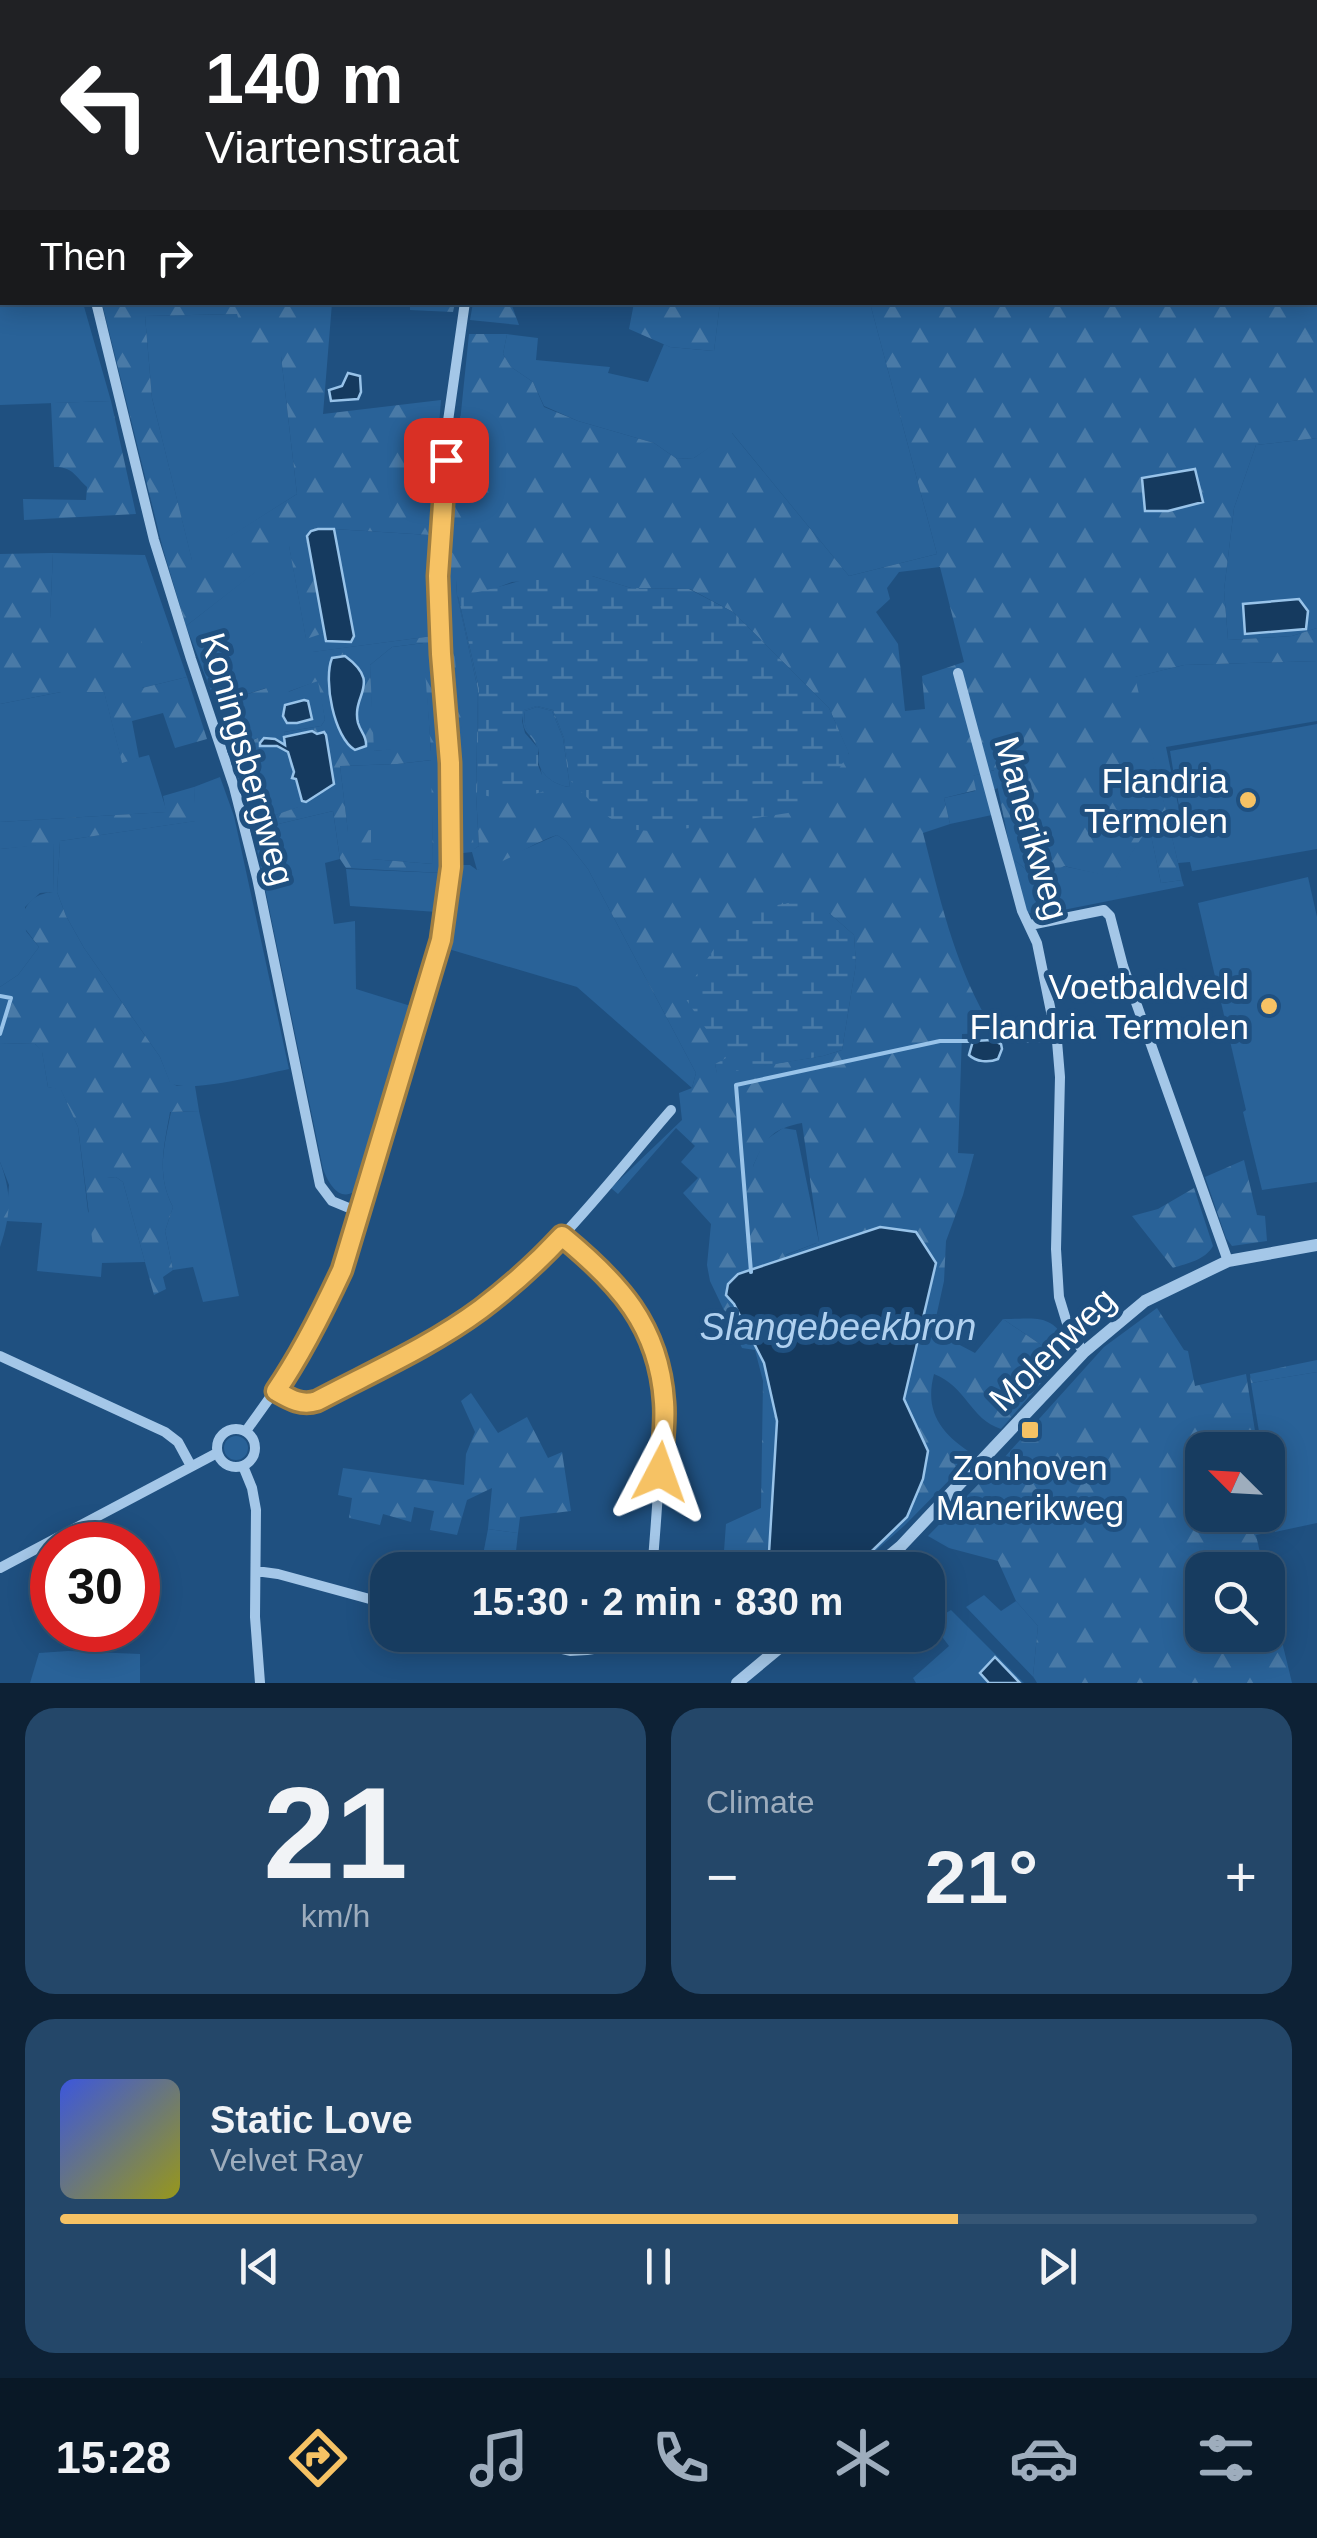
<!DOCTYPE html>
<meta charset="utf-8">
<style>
body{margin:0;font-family:Helvetica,sans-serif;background:#244769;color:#f1f3f6;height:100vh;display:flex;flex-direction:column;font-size:38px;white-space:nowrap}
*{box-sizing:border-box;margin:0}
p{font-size:32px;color:#9eadbd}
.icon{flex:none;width:55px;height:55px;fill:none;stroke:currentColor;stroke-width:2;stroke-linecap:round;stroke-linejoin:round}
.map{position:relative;height:1683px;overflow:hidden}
.drawer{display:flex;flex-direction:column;gap:25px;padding:25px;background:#0d2135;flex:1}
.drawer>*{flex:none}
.hud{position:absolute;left:0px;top:0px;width:1318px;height:305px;box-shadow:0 5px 25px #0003,0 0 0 2px #365675;background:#202124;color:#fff;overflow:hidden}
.needle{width:65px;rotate:294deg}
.controls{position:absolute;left:1185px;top:1432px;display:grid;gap:20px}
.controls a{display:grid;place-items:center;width:100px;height:100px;border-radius:20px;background:#173c60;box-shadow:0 5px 25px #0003,0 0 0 2px #365675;font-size:50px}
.speed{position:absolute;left:30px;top:1522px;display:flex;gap:20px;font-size:50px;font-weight:700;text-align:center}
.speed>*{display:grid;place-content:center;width:130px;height:130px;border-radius:50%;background:#173c60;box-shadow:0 5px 25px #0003,0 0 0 2px #365675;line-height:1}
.speed .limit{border:15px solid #d22;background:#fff;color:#111}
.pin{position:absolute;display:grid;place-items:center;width:85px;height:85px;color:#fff;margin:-42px;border-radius:20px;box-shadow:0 5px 15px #0006}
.me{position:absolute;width:110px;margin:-55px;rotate:4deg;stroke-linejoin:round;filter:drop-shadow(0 0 8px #0008)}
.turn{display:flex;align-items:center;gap:35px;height:210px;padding:0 40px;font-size:45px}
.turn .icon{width:130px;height:130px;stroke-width:2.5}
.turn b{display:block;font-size:70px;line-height:85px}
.then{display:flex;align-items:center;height:95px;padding:0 40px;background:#0003;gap:20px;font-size:38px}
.big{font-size:75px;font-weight:700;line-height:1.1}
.drawer .tile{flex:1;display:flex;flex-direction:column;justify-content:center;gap:15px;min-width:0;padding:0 35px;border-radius:30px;background:#244769}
.drawer .dial{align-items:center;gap:0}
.dial b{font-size:130px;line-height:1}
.song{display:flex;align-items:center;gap:30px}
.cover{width:120px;height:120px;border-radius:15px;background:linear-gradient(135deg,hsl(230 70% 55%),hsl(60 70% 35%))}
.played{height:10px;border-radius:5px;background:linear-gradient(90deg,#f6c264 75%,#365675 75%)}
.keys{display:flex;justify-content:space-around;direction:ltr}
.heat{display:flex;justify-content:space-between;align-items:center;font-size:55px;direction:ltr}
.drawer .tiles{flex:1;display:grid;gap:25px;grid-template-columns:1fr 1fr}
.tile:last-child{grid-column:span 2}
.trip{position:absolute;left:370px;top:1552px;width:575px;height:100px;border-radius:30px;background:#173c60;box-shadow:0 5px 25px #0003,0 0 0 2px #365675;font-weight:700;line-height:100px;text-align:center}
.tabs{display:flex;height:160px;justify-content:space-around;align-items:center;background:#091826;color:#9eadbd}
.tabs .icon{width:70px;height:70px}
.tabs .active{color:#f6c264}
.tabs b{font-size:45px;color:#f1f3f6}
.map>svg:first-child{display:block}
.grass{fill:#296298}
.forest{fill:url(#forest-firs);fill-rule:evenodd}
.wetland{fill:url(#wetland-marsh)}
.water{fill:#153a5f;stroke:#98c3e9;stroke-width:2.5}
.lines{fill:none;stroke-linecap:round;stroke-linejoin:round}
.stream{stroke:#98c3e9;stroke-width:4}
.minor{stroke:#a4c7e8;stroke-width:10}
.tertiary{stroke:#a4c7e8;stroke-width:12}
.route-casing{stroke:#a07e41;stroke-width:25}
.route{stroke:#f6c264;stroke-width:18}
.poi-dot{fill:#f6c264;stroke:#1f5080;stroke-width:4}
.labels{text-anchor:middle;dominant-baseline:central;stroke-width:10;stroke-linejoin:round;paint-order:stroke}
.street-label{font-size:35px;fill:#fff;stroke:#1f5080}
.poi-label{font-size:35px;fill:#fff;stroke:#1f5080;text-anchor:end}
.water-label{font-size:38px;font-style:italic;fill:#b0d1f0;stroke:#1f5080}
</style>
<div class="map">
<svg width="1317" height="1683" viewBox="0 0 1317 1683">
<defs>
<pattern id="forest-firs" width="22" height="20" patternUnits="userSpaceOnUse" patternTransform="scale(2.5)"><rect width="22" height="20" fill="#296298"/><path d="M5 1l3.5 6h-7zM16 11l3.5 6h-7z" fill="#497aa7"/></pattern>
<pattern id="wetland-marsh" width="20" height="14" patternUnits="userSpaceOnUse" patternTransform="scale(2.5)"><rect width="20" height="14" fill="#296298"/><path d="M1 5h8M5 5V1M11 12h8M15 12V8" fill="none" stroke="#497aa7"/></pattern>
</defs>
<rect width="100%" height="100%" fill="#1f5080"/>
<!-- grass -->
<path class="grass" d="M352 0H527V2H352Z
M606 0H893L892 2H608Z
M2 279V302L83 303 111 401 0 405V280Z
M720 303H870L937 554 849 576 732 433 694 458 677 459 654 443 578 421 544 406 533 382 511 367 503 354 507 334 538 338 536 360 610 367 608 373 648 382 664 344 670 347 714 351Z
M238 314 281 356 297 494 192 561 152 398 145 316Z
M1317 438V628L1292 636 1228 640 1224 590 1234 508 1256 445Z
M334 529 430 535 433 636 313 652 314 673 288 692 319 680 325 720 321 726 284 732 299 807 264 819 244 753 257 738 238 746 231 721 266 688 216 704 186 626 289 545 306 638 324 633 326 641 354 636Z
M53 553 145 555 187 677 142 688 63 620 50 619Z
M447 580H456L457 595 478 690 476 794 479 846 473 850Z
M424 643 431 752 399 756 400 749 373 751 370 665 392 647Z
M1317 661V721L1166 747 1181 819 1170 751 1317 724V849L1192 871 1190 862 1178 863 1134 677 1184 665Z
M104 691 122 762 149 755 167 812 0 822V704L61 692Z
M537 707 552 711 563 738 570 787C558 786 543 778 539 764 538 759 540 753 538 748 532 731 522 734 525 711Z
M432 760 433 864 370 859 348 833 340 766 397 764Z
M995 770 998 788 987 792 992 815 950 824 944 798 975 791 972 776Z
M220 777 234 816 289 1069C264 1074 190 1094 170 1083L160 1057 84 948 66 916 57 892 60 841 195 821 194 787Z
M333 811 340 859 325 863 334 924 355 921 356 989 414 1007 364 1182C345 1207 331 1190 323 1169L253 830Z
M1149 825 1161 883 1182 880 1184 886 1053 912 1033 914 1027 912 1012 858 1039 880 1063 866 1116 877Z
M557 835 566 841 588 869 696 1073 692 1088 577 987 445 948 456 891 457 865H470L477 870Z
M54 843 53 892 40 893 25 907 26 931 39 947 18 975 0 987V849Z
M346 869 443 873 437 912 350 906Z
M1308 877 1317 917V1182L1262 1190 1243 1112 1246 1110 1198 903Z
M0 1043 35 1044 42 1051 48 1087 61 1089 78 1127 88 1211 107 1245V1178L116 1177 123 1182 145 1262 102 1263 101 1277 37 1271 42 1223 6 1221 9 1185 0 1162Z
M199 1111 239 1296 203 1302 193 1267 173 1270 165 1231 173 1207C156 1175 164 1146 171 1112Z
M783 1128 796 1130 819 1242 785 1255 753 1166 764 1141Z
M1003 1319C1039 1319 1049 1312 1071 1346L1062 1359Z
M1317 1372V1523L1275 1532 1268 1487V1450H1262L1251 1383Z
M224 1448a12 12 0 1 1 24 0a12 12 0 1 1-24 0Z
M488 1529 518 1533 514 1570H480Z
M984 1595 1001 1611 1016 1601 1038 1626 1033 1676 1038 1682 966 1607Z
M951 1610 1024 1683H916L913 1678 949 1646 931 1622Z
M68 1651 140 1654V1683H30L39 1653Z"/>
<!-- forest -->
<path class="forest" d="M70 0H352V2H70Z
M893 0H1086V2H892Z
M1315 283 1317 284V438L1256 445 1234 508 1224 590 1228 640 1292 636 1317 628V661L1184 665 1135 677 1182 880 1161 883 1149 826 1116 878 1064 866 1039 880 1012 858 994 770 973 776 976 790 944 798 950 824 923 833C941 903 956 971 995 1033L962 1034 958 1153 974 1154 963 1195 946 1241 944 1281 933 1331 975 1353 1003 1319 1062 1359 1001 1429C970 1419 966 1386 934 1374 924 1412 941 1434 974 1455L905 1525 854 1570H848L928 1451 904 1399 936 1262 734 1304 764 1363 777 1421 771 1502 782 1570H773L758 1557 724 1551 726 1524 761 1508 763 1381 755 1350 742 1348 710 1281 707 1265 711 1224 683 1193 698 1178 681 1162 695 1146 676 1128 618 1194 611 1188 682 1120 679 1093 692 1088 696 1073 588 869 566 841 557 835C529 844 506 864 477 870L472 852 463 853 444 579 469 334H507L503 354 511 367 533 382 544 407 578 421 654 443 677 459 694 458 731 432 849 576 937 554 870 303 1315 302ZM940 567 964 662 922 676 925 709 905 711 898 644 876 612 890 599 887 588 899 572ZM592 576 631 588 690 589 733 612 829 708 849 754 571 780 564 738 553 710 537 706 523 710C521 736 529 729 537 747 540 754 540 771 543 780L478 794 479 688 458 597 491 590 512 582ZM447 580H456L457 595 478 690 476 794 479 846 474 849ZM537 707 552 711 563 738 570 787C557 786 543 777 539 764 537 759 540 753 538 747 532 731 522 732 525 711ZM829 913 854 935 856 964 842 1050 823 1056 717 1073 715 1064 727 1059ZM802 1123 819 1242 786 1255 798 1219 789 1195 753 1166C765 1139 771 1129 802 1123Z
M102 303H332L323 414 441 400 430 535 334 529 311 531 307 537 324 633 306 639 289 546 186 626 163 549ZM237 314 250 355 281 356 297 494 192 560 152 398 145 316Z
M410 303V302L455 303 453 312 410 310Z
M473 303H511L519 325 470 320Z
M634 303H720L714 351 670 347 629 329Z
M111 401 136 514 24 520 23 499 86 500 87 487C74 475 73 467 54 467L51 403Z
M53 553 50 618 142 619V688L187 677 207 739 175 748 163 713 132 721 139 758 122 763 104 692H61L0 704V554Z
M433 636 443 766V873L346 868 340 859 333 811 253 830 216 704 267 688 272 706 231 721 238 746 258 738 260 750 244 753 264 819 298 807 284 732 321 726 325 720 318 681 287 692 284 686 313 673 312 652ZM423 643 431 751 400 755V748L374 751 370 665 392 647ZM431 760 433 864 371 859V830L348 832 340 766 397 764Z
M194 787 196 821 60 841 57 892 66 916 84 948 160 1057 170 1082 177 1086H195L199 1111 170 1112C164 1146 156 1175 173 1207L165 1231 173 1270 163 1277 166 1289 154 1295 123 1182 116 1177 107 1178V1245L93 1246 78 1127 61 1090 48 1087 42 1052 35 1044 0 1043V987L18 975 39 947 20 922C26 903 33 894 53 892L54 844 0 849V822L166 812 163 796Z
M1244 1160 1257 1215 1265 1216 1267 1241 1232 1246 1226 1238 1205 1177Z
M0 1162C12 1193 11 1215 0 1247Z
M1194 1188 1213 1246C1205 1260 1188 1263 1173 1268L1132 1216 1158 1209Z
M1157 1308 1184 1350 1188 1351 1195 1386 1246 1374 1258 1450H1202V1515L1268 1513 1271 1532 1256 1535 1264 1570H1202V1635H1268V1584L1292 1683H1037L1033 1676 1038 1626 1016 1601 998 1561 949 1548 928 1536 1003 1459 1104 1347Z
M1317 1360V1372L1251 1383 1250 1374Z
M471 1393 498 1433 527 1417 548 1458 562 1452 571 1511 520 1517 518 1533 488 1529 492 1488 467 1500 457 1535 430 1530 434 1511 414 1507 411 1522 383 1514 380 1525 349 1518 352 1498 338 1495 343 1468 464 1485 466 1454 475 1432 461 1401Z"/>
<!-- wetland -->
<path class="wetland" d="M547 574 592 576 631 588 689 589 733 612 829 708 849 753 820 799 788 813 663 832 625 829 598 809 570 780 564 738 553 710 537 706 524 710 522 721 525 733 538 748V765L548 790 512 801 477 794 479 688 458 596C488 591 517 581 547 574Z
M794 902 829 913 854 935 856 964 842 1050 823 1056 717 1074 715 1064 726 1058 683 995 718 943 755 909Z"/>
<!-- water -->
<path class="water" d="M348 373 360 376 361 392 358 399 331 401 329 390 342 386Z
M1195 469 1203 502 1168 511H1145L1142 478Z
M318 529H334L354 636 351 642 326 641 307 536 311 531Z
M1299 599 1308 611 1306 629 1245 634 1243 604Z
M345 656C383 684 351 694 358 723 361 733 367 736 366 746L355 750C334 738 323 680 332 658Z
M304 700 308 701 312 719 297 723H287L283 716 285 705Z
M312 731 317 734 324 732 326 735 334 784 306 802 302 801 296 779 292 778 294 772 288 752 277 746H260V743L264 738 275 739 285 745 284 737Z
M992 1040 1001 1044 1002 1049 998 1059C989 1063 976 1062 969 1055L973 1041Z
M880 1227 916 1232 936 1263 904 1399 928 1451 923 1479 907 1517 873 1550 849 1570H781L769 1553 777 1421 764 1363 734 1304 726 1295 728 1284 738 1274Z
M995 1657 1020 1683H989L980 1673Z"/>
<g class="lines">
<!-- stream -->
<path class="stream" d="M0 996 11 998 0 1034
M994 1041 1044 1040
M751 1272 736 1085 940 1041H974"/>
<!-- minor -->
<path class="minor" d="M62 0V2
M534 2V0
M96 302 154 540 191 659 234 787 257 878 320 1185 332 1201 361 1213
M958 673 1022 911 1037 943 1057 1041 1060 1077 1056 1249 1059 1297 1070 1333 1084 1352
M1030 925 1104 910 1110 916 1123 966 1228 1261
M562 1236C593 1262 624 1289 645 1326 671 1371 663 1428 659 1477 657 1508 655 1539 652 1570
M0 1356 165 1432 178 1442 191 1466
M276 1391C290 1399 301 1406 317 1401 371 1372 429 1346 479 1310 554 1257 611 1179 671 1110
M217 1448a19 19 0 1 1 38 0a19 19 0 1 1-38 0Z
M246 1431 296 1361 342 1271 441 940 451 867 450 763 441 654 438 577 448 421 465 302
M243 1466 252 1488 256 1510 255 1617 260 1683
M0 1568 217 1453
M256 1571 278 1574 388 1604
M503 1635 570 1651 587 1650 683 1635"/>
<!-- tertiary -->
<path class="tertiary" d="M872 1570 901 1546 1084 1352 1145 1301 1228 1261 1317 1245
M737 1683 795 1635"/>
</g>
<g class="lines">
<defs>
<path id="route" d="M446 460 438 576 441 654 450 763 451 867 441 940 342 1270C322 1313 302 1353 276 1391 290 1399 301 1406 317 1401 372 1372 431 1346 481 1309 510 1287 537 1263 562 1236 618 1282 659 1325 664 1402 666 1425 662 1449 660 1472"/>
</defs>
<!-- route casing -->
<use href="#route" class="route-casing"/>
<!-- route -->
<use href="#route" class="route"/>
</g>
<!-- markers -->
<g class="poi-dot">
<circle cx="1248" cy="800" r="10"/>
<circle cx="1269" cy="1006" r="10"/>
<rect x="1020" y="1420" width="20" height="20" rx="5"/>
</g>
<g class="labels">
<!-- street labels -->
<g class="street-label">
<text transform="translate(248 759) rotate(74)">Koningsbergweg</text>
<text transform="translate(1032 828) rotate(74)">Manerikweg</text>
<text transform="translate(1052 1349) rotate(-44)">Molenweg</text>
</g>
<!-- poi labels -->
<g class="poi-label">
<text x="1228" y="780">Flandria<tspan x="1228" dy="40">Termolen</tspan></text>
<text x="1249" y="986">Voetbaldveld<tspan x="1249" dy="40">Flandria Termolen</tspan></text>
<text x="1030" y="1467" text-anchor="middle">Zonhoven<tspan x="1030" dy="40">Manerikweg</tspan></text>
</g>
<!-- water labels -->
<g class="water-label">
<text x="838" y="1327">Slangebeekbron</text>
</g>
</g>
</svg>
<div class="controls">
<a><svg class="needle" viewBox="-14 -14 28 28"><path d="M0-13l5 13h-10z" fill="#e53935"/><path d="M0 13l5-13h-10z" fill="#9eadbd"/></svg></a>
<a><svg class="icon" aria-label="search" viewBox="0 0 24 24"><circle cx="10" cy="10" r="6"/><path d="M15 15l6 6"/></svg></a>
</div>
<div class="speed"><div class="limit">30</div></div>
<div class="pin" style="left:446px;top:460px;background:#d93025"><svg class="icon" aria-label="arrive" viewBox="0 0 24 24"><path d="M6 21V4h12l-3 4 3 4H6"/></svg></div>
<svg class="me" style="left:660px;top:1472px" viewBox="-20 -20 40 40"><path d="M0-17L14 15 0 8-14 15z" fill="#f6c264" stroke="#fff" stroke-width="4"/></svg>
<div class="trip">15:30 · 2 min · 830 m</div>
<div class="hud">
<div class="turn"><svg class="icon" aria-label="left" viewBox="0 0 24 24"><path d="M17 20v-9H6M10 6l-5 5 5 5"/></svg><div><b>140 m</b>Viartenstraat</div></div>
<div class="then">Then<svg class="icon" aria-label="right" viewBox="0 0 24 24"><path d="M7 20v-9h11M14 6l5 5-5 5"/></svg></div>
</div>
</div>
<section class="drawer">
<div class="tiles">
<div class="tile dial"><b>21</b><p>km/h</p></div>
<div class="tile"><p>Climate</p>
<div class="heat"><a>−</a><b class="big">21°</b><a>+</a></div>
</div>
<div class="tile">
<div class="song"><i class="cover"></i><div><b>Static Love</b><p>Velvet Ray</p></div></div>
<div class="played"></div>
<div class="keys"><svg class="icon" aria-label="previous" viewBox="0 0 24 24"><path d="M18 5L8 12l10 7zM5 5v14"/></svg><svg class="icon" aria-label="pause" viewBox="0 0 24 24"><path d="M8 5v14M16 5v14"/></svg><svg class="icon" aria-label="next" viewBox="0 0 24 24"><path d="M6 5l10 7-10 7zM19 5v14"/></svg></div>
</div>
</div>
</section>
<nav class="tabs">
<b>15:28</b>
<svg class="icon active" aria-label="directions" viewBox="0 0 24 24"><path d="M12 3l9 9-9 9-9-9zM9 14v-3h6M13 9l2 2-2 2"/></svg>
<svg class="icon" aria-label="music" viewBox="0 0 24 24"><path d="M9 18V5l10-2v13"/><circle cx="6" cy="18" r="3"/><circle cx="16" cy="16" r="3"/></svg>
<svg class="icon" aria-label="phone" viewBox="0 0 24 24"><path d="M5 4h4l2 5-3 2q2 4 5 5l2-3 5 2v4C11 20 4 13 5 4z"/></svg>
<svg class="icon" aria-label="climate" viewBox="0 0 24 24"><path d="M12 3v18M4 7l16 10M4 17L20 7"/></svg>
<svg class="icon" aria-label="car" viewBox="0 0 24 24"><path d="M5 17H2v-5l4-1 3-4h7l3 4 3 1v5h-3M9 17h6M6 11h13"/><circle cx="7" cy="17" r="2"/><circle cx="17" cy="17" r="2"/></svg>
<svg class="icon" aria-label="filters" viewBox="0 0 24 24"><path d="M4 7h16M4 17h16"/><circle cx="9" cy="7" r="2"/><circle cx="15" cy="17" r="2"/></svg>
</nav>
